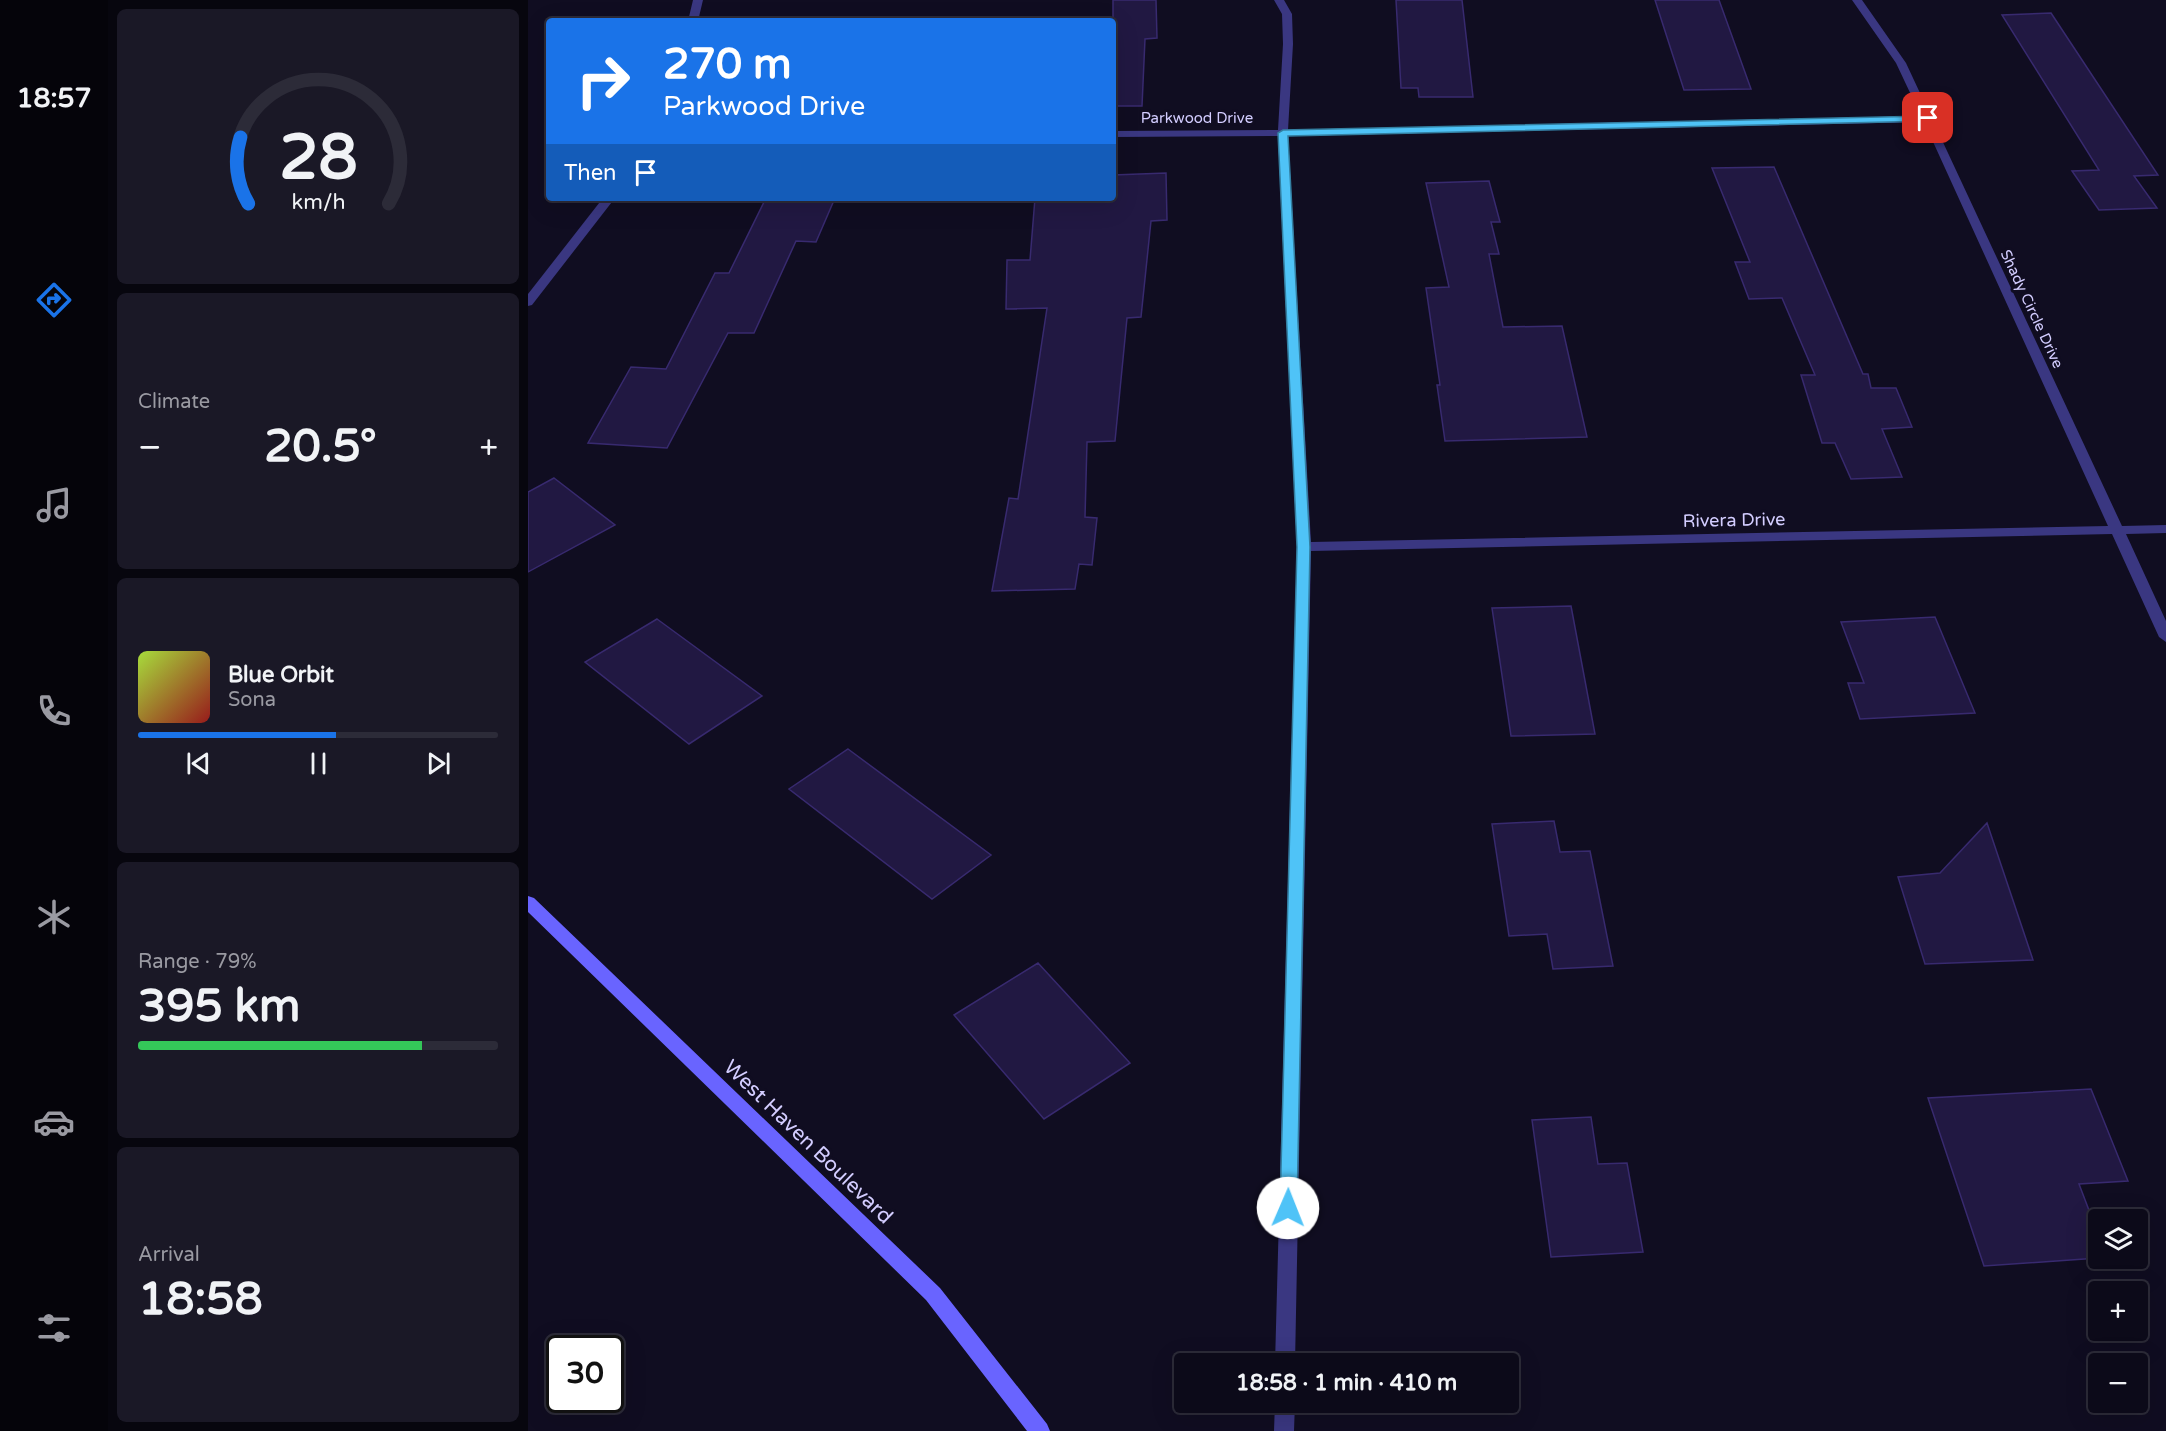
<!DOCTYPE html>
<meta charset="utf-8">
<style>
body{margin:0;font-family:"Varela Round",sans-serif;background:#1a1826;color:#f1f3f6;height:100vh;display:flex;flex-direction:column;font-size:22px;white-space:nowrap}
*{box-sizing:border-box;margin:0}
p{font-size:20px;color:#9a9aa2}
.icon{flex:none;width:33px;height:33px;fill:none;stroke:currentColor;stroke-width:2;stroke-linecap:round;stroke-linejoin:round}
.map{position:relative;flex:1;overflow:hidden}
.sheet{display:flex;flex-direction:column;gap:9px;padding:9px;background:#07060e;width:420px}
.sheet>*{flex:none}
.guide{position:absolute;left:18px;top:18px;width:570px;height:183px;border-radius:6px;box-shadow:0 6px 24px #0002,0 0 0 2px #2c2b38;background:#1a73e8;color:#fff;overflow:hidden}
.tools{position:absolute;left:1560px;top:1209px;display:grid;gap:12px}
.tools a{display:grid;place-items:center;width:60px;height:60px;border-radius:6px;background:#0c0a19;box-shadow:0 6px 24px #0002,0 0 0 2px #2c2b38;font-size:30px}
.speed{position:absolute;left:18px;top:1335px;display:flex;gap:12px;font-size:30px;font-weight:700;text-align:center}
.speed>*{display:grid;place-content:center;width:78px;height:78px;border-radius:50%;background:#0c0a19;box-shadow:0 6px 24px #0002,0 0 0 2px #2c2b38;line-height:1}
.speed .limit{border:3px solid #111;border-radius:9px;background:#fff;color:#111}
.pin{position:absolute;display:grid;place-items:center;width:51px;height:51px;color:#fff;margin:-26px;border-radius:12px;box-shadow:0 3px 9px #0006}
.me{position:absolute;width:66px;margin:-33px;rotate:1deg;stroke-linejoin:round;filter:drop-shadow(0 0 4px #0008)}
.turn{display:flex;align-items:center;gap:21px;height:126px;padding:0 18px;font-size:27px}
.turn .icon{width:78px;height:78px;stroke-width:2.5}
.turn b{display:block;font-size:42px;line-height:51px}
.then{display:flex;align-items:center;height:57px;padding:0 18px;background:#0003;gap:12px;font-size:22px}
.big{font-size:45px;font-weight:700;line-height:1.1}
.sheet .card{flex:1;display:flex;flex-direction:column;justify-content:center;gap:9px;min-width:0;padding:0 21px;border-radius:9px;background:#1a1826}
.sheet .dial{align-items:center;gap:0}
.dial svg{height:156px;overflow:visible;fill:none;stroke:#2c2b38;stroke-width:7;stroke-linecap:round;text-anchor:middle}
.dial text{fill:#f1f3f6;stroke:none}
.song{display:flex;align-items:center;gap:18px}
.cover{width:72px;height:72px;border-radius:9px;background:linear-gradient(135deg,hsl(80 70% 55%),hsl(0 70% 35%))}
.played{height:6px;border-radius:3px;background:linear-gradient(90deg,#1a73e8 55%,#2c2b38 55%)}
.keys{display:flex;justify-content:space-around;direction:ltr}
.heat{display:flex;justify-content:space-between;align-items:center;font-size:33px;direction:ltr}
.charge{height:9px;border-radius:4px;background:linear-gradient(90deg,#34c759 79%,#2c2b38 0)}
.trip{position:absolute;left:646px;top:1353px;width:345px;height:60px;border-radius:6px;background:#0c0a19;box-shadow:0 6px 24px #0002,0 0 0 2px #2c2b38;font-weight:700;line-height:60px;text-align:center}
main{display:flex;flex:1;min-height:0}
.tab-bar{display:flex;flex-direction:column;width:108px;justify-content:space-around;align-items:center;background:#05040a;color:#9a9aa2}
.tab-bar .icon{width:42px;height:42px}
.tab-bar .active{color:#1a73e8}
.tab-bar b{font-size:27px;color:#f1f3f6}
.map>svg:first-child{display:block}
.building{fill:#211842;stroke:#382a6f;stroke-width:1.5}
.lines{fill:none;stroke-linecap:round;stroke-linejoin:round}
.street{fill:#3a3781;fill-rule:evenodd}
.secondary{fill:#6964ff;fill-rule:evenodd}
.route{fill:#4fc3f7;stroke:#337fa1;stroke-width:1.5}
.labels{text-anchor:middle;dominant-baseline:central;stroke-width:6;stroke-linejoin:round;paint-order:stroke}
.far-street-label{font-size:15px;fill:#d3cdff;stroke:#100d21}
.street-label{font-size:18px;fill:#d3cdff;stroke:#100d21}
.near-street-label{font-size:21px;fill:#d3cdff;stroke:#100d21}
</style>
<main>
<nav class="tab-bar">
<b>18:57</b>
<svg class="icon active" aria-label="directions" viewBox="0 0 24 24"><path d="M12 3l9 9-9 9-9-9zM9 14v-3h6M13 9l2 2-2 2"/></svg>
<svg class="icon" aria-label="music" viewBox="0 0 24 24"><path d="M9 18V5l10-2v13"/><circle cx="6" cy="18" r="3"/><circle cx="16" cy="16" r="3"/></svg>
<svg class="icon" aria-label="phone" viewBox="0 0 24 24"><path d="M5 4h4l2 5-3 2q2 4 5 5l2-3 5 2v4C11 20 4 13 5 4z"/></svg>
<svg class="icon" aria-label="climate" viewBox="0 0 24 24"><path d="M12 3v18M4 7l16 10M4 17L20 7"/></svg>
<svg class="icon" aria-label="car" viewBox="0 0 24 24"><path d="M5 17H2v-5l4-1 3-4h7l3 4 3 1v5h-3M9 17h6M6 11h13"/><circle cx="7" cy="17" r="2"/><circle cx="17" cy="17" r="2"/></svg>
<svg class="icon" aria-label="filters" viewBox="0 0 24 24"><path d="M4 7h16M4 17h16"/><circle cx="9" cy="7" r="2"/><circle cx="15" cy="17" r="2"/></svg>
</nav>
<section class="sheet">
<div class="card dial"><svg viewBox="0 0 100 80">
<path d="M14 69A42 42 0 1 1 86 69"/>
<path d="M14 69A42 42 0 0 1 10 35" stroke="#1a73e8"/>
<text x="50" y="56" font-size="32" font-weight="700">28</text>
<text x="50" y="72" font-size="11">km/h</text>
</svg></div>
<div class="card"><p>Climate</p>
<div class="heat"><a>−</a><b class="big">20.5°</b><a>+</a></div>
</div>
<div class="card">
<div class="song"><i class="cover"></i><div><b>Blue Orbit</b><p>Sona</p></div></div>
<div class="played"></div>
<div class="keys"><svg class="icon" aria-label="previous" viewBox="0 0 24 24"><path d="M18 5L8 12l10 7zM5 5v14"/></svg><svg class="icon" aria-label="pause" viewBox="0 0 24 24"><path d="M8 5v14M16 5v14"/></svg><svg class="icon" aria-label="next" viewBox="0 0 24 24"><path d="M6 5l10 7-10 7zM19 5v14"/></svg></div>
</div>
<div class="card"><p>Range · 79%</p><b class="big">395 km</b><div class="charge"></div></div>
<div class="card"><p>Arrival</p><b class="big">18:58</b></div>
</section>
<div class="map">
<svg width="1638" height="1431" viewBox="0 0 1638 1431">
<rect width="100%" height="100%" fill="#100d21"/>
<!-- building -->
<path class="building" d="M585 0H628L629 38 617 39 614 106H585Z
M868 0H934L945 97H891L890 88H873Z
M1127 0H1191L1223 89 1156 90Z
M1523 13 1630 175 1606 176 1629 208 1571 210 1544 171 1571 170 1474 15Z
M1246 167 1335 374H1340L1343 388H1368L1384 427 1354 429 1374 477 1323 479 1307 443H1294L1273 375H1287L1254 298 1221 299 1207 262H1222L1184 168Z
M638 173 639 220 623 221 613 317 599 318 587 441 559 442 557 517 569 518 564 565 551 564 547 589 464 591 481 498 490 499 519 308 478 309 479 260H502L507 198H585V175Z
M961 181 972 222H963L971 254H961L975 327 1034 326 1059 437 917 441 909 385H912L898 288 921 287 898 183Z
M238 198H307L288 242 268 241 226 333H200L139 448 60 443 103 367 138 369 187 273H201Z
M26 478 87 525 0 572V492Z
M1043 606 1067 734 983 736 964 608Z
M1407 617 1447 713 1332 719 1320 683H1336L1313 622Z
M129 619 234 696 161 744 57 662Z
M320 749 463 855 404 899 261 789Z
M1026 821 1032 852 1062 851 1085 966 1025 969 1019 934 981 936 964 824Z
M1459 823 1505 960 1397 964 1370 877 1412 873Z
M510 963 602 1063 516 1119 426 1015Z
M1563 1089 1600 1181 1551 1184 1570 1234V1258L1456 1266 1400 1098Z
M1063 1117 1070 1164 1099 1163 1115 1252 1023 1257 1004 1120Z"/>
<g class="lines">
<!-- street -->
<path class="street" d="M165 0H175L170 21H160Z
M746 0H756L764 14 765 44 760 130 1393 116 1368 63 1324 0H1334L1378 63 1594 526 1638 525V533L1598 534 1638 621V642L1631 637 1584 534 783 551 767 1364H747L769 547 750 136 585 137V131L750 130 755 44 754 14ZM1396 122 1580 526 783 542 760 136Z
M75 198H87L4 305 0 306V294Z
M747 1402H767L766 1431H746Z"/>
<!-- secondary -->
<path class="secondary" d="M0 896 6 898 412 1288 519 1424 522 1431H499L398 1300 0 912Z"/>
</g>
<!-- route -->
<path class="route" d="M1400 116 1405 118 1404 121 760 136 782 547 769 1208 766 1213 760 1215 754 1213 752 1208 769 547 750 133 755 130Z"/>
<g class="labels">
<!-- far-street labels -->
<g class="far-street-label">
<text x="669" y="118">Parkwood Drive</text>
<text transform="translate(1504 309) rotate(65)">Shady Circle Drive</text>
</g>
<!-- street labels -->
<g class="street-label">
<text transform="translate(1206 520) rotate(-1)">Rivera Drive</text>
</g>
<!-- near-street labels -->
<g class="near-street-label">
<text transform="translate(280 1142) rotate(44)">West Haven Boulevard</text>
</g>
</g>
</svg>
<div class="tools">
<a><svg class="icon" aria-label="layers" viewBox="0 0 24 24"><path d="M12 4l9 5-9 5-9-5zM3 14l9 5 9-5"/></svg></a>
<a>+</a>
<a>−</a>
</div>
<div class="speed"><div class="limit">30</div></div>
<div class="pin" style="left:1400px;top:118px;background:#d93025"><svg class="icon" aria-label="arrive" viewBox="0 0 24 24"><path d="M6 21V4h12l-3 4 3 4H6"/></svg></div>
<svg class="me" style="left:760px;top:1208px" viewBox="-20 -20 40 40"><circle r="19" fill="#fff"/><path d="M0-13L10 11 0 6-10 11z" fill="#4fc3f7"/></svg>
<div class="trip">18:58 · 1 min · 410 m</div>
<div class="guide">
<div class="turn"><svg class="icon" aria-label="right" viewBox="0 0 24 24"><path d="M7 20v-9h11M14 6l5 5-5 5"/></svg><div><b>270 m</b>Parkwood Drive</div></div>
<div class="then">Then<svg class="icon" aria-label="arrive" viewBox="0 0 24 24"><path d="M6 21V4h12l-3 4 3 4H6"/></svg></div>
</div>
</div>
</main>
